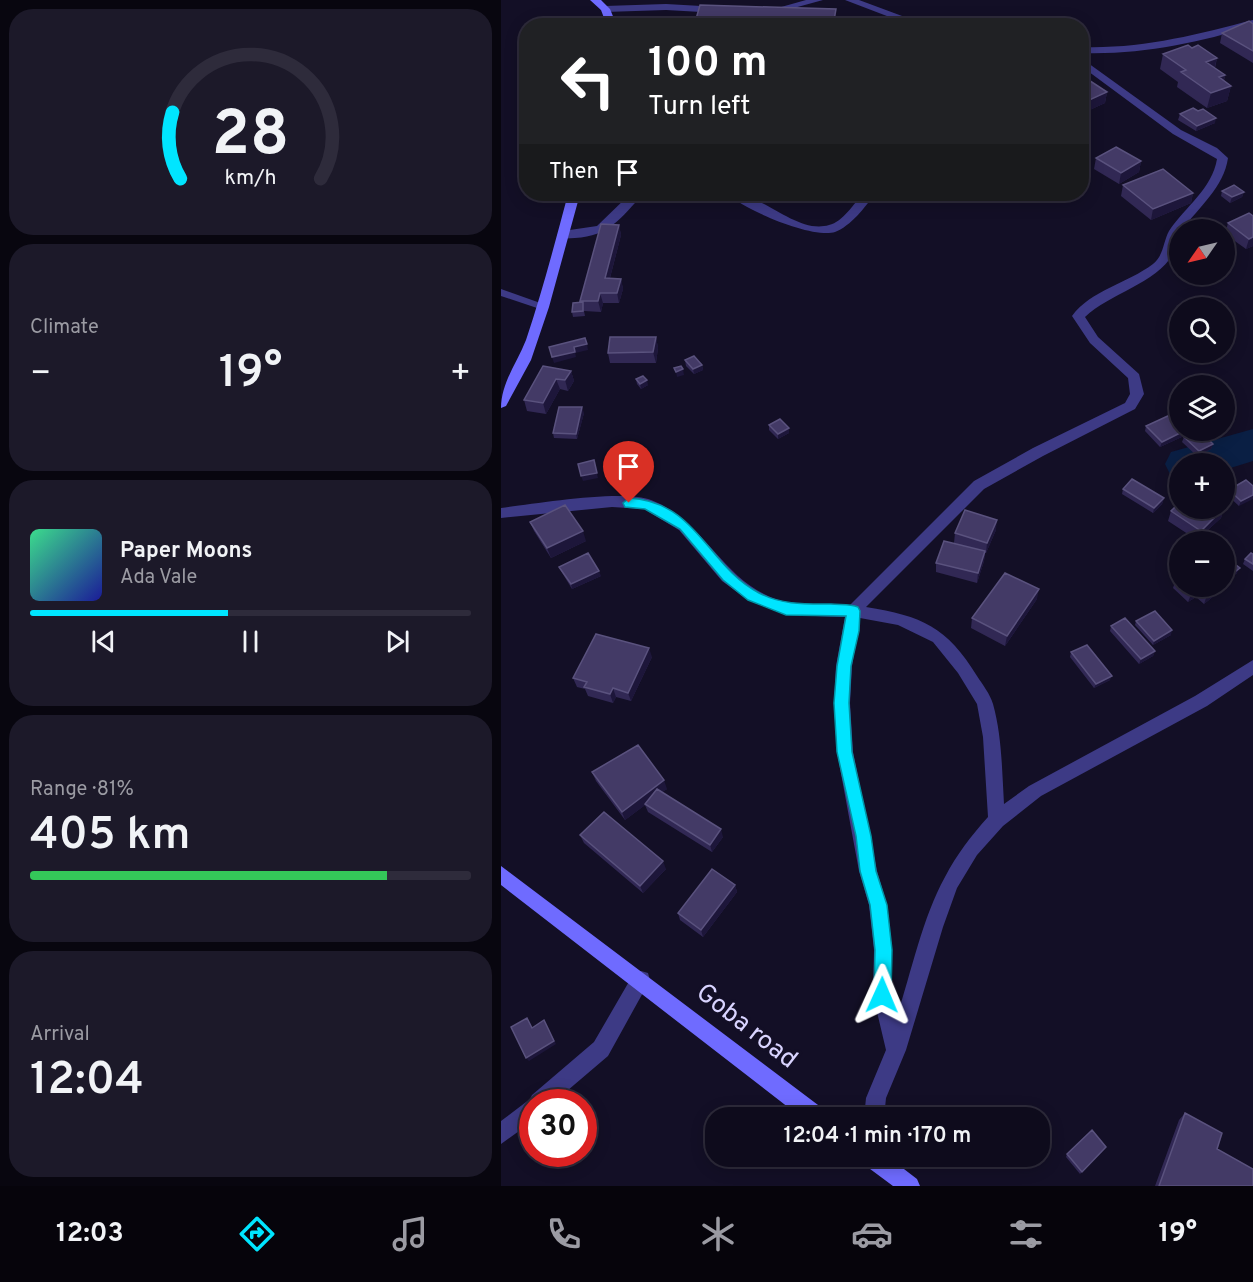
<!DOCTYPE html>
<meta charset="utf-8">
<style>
body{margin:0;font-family:Overpass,sans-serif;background:#1c1929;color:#f1f3f6;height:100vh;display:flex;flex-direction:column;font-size:22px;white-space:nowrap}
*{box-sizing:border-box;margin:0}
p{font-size:20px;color:#9b9ba3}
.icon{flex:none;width:33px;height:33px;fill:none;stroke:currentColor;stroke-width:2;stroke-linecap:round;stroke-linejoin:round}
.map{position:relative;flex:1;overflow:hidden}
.sheet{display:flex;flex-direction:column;gap:9px;padding:9px;background:#08060f;width:501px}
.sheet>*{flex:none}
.guide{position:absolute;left:18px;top:18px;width:570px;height:183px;border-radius:24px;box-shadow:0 3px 15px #0003,0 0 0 2px #2e2b3b;background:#202124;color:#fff;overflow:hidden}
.needle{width:39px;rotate:236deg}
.controls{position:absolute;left:668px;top:219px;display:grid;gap:12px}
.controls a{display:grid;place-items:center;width:66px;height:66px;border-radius:50%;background:#0e0b1c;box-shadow:0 3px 15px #0003,0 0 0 2px #2e2b3b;font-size:30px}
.speed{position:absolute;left:18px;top:1089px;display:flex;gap:12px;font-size:30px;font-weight:700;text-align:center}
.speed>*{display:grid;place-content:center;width:78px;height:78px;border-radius:50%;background:#0e0b1c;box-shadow:0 3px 15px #0003,0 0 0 2px #2e2b3b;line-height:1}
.speed .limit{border:9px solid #d22;background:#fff;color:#111}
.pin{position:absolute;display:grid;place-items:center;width:51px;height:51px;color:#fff;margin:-62px -26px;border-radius:50% 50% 50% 0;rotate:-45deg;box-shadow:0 0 6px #0007}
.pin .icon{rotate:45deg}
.me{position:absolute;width:66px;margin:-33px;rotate:1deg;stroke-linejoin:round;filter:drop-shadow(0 0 4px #0008)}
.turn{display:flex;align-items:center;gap:21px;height:126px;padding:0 30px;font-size:27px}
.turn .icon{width:78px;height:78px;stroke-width:2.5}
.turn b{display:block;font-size:42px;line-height:51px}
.then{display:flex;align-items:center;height:57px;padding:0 30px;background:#0003;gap:12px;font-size:22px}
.big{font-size:45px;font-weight:600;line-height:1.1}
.sheet .card{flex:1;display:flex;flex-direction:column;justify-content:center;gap:9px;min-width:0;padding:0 21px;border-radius:24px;background:#1c1929}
.sheet .dial{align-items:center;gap:0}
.dial svg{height:156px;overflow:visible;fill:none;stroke:#2e2b3b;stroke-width:7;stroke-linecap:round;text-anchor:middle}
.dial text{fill:#f1f3f6;stroke:none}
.song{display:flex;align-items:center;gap:18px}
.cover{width:72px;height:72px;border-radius:9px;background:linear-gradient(135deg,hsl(150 70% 55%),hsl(240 70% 35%))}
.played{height:6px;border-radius:3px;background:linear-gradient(90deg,#00e5ff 45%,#2e2b3b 45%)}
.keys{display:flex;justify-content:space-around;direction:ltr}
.heat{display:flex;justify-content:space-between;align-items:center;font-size:33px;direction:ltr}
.charge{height:9px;border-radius:4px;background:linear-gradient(90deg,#34c759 81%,#2e2b3b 0)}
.trip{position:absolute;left:204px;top:1107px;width:345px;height:60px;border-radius:24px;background:#0e0b1c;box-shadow:0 3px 15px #0003,0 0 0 2px #2e2b3b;font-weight:600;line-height:60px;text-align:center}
.dock{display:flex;height:96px;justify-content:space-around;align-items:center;background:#06040b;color:#9b9ba3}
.dock .icon{width:42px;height:42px}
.dock .active{color:#00e5ff}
.dock b{font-size:27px;color:#f1f3f6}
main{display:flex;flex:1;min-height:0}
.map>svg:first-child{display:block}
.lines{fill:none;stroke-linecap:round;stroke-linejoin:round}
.river{fill:#0a1f44;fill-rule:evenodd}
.lane{fill:#3d3a85;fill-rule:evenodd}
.street{fill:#3d3a85;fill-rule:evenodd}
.secondary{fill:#6f6bff;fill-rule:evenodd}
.wall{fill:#312854}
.shaded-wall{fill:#1d163a}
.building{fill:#433a66;stroke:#5a527e;stroke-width:1.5}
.route{fill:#00e5ff;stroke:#0095a6;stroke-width:1.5}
.labels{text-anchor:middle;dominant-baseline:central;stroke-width:6;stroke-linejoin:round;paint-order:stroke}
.near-street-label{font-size:26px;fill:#d9d4ff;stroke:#130f26}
</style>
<main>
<section class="sheet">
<div class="card dial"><svg viewBox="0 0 100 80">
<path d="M14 69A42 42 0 1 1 86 69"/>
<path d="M14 69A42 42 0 0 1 10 35" stroke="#00e5ff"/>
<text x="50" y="56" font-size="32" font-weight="700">28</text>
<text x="50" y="72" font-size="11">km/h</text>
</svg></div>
<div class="card"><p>Climate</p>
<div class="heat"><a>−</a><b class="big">19°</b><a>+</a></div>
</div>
<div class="card">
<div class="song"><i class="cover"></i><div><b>Paper Moons</b><p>Ada Vale</p></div></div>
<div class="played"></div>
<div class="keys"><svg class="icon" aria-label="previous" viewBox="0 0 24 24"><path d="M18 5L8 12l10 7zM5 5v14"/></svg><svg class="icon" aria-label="pause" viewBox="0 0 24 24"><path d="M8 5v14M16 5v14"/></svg><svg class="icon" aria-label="next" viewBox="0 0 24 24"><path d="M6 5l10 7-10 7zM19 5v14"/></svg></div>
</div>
<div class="card"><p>Range · 81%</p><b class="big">405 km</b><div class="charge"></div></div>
<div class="card"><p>Arrival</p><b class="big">12:04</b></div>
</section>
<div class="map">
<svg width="752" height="1186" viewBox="0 0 752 1186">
<rect width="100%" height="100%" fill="#130f26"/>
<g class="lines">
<!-- river -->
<path class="river" d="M752 429V461L723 470V464H678V478L670 476 664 464 670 452Z"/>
<!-- lane -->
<path class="lane" d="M0 289 45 305 47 307 42 310 0 296Z"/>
<!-- street -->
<path class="street" d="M305 0H322L271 14 266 11Z
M344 0H358L428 26H412Z
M165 4 218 7 223 10 218 13 165 10 104 12 99 9 104 6Z
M752 20V26C696 43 640 55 580 53V47C641 49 694 35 752 20Z
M580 58 680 130 716 148 727 158C723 187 698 207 681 230H678C678 280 614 288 584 317L597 337 638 374 643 394 634 409 542 456 483 489 365 607C421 616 446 627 476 676 482 685 489 694 492 704 501 736 501 771 503 804L528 786 694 696 752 660V675L706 706 540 796 502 826 476 855 456 888 442 927 405 1050 385 1098 383 1118H363L365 1098 385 1050 372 995 373 950 368 905 358 871 336 752 333 703 335 666 344 617 285 615 247 600 221 581 178 530 143 509 111 507 0 518V508C33 504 122 489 150 500 206 521 223 588 285 602 304 607 329 604 349 605L473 481 532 448 624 403 629 394 627 378 589 343 571 316C590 290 627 283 652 264 663 255 662 242 668 231 684 207 711 189 716 159L672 134 580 66ZM359 618 397 625 432 642 457 673 476 704 482 737 487 817C470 836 456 854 444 877 422 916 410 973 396 1016L390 995 391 950 386 905 376 871 352 752 349 703 351 666Z
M129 194H142C120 218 108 236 74 238 67 238 61 240 56 235L62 231 96 226Z
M227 194C259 190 295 235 328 225 342 222 353 203 362 194H374C364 207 350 226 334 232 312 239 243 210 227 194Z
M140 971 147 973 149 980 107 1056 53 1102H32V1121L0 1144V1121L29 1099 31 1095 93 1042 133 973Z"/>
<!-- secondary -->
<path class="secondary" d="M89 0H100L109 9 116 26H106L100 10Z
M67 194H79L48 307 30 360 5 406 0 408C0 383 16 363 25 340 41 292 54 243 67 194Z
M0 866 325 1111 328 1118H301L0 885Z
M358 1156H386L416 1179 419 1186H392L361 1163Z"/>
</g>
<!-- wall -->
<path class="wall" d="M752 24V63L719 43 721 33Z
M691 48 716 58 714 68 724 75 723 81 730 86 726 101 706 108 676 87 677 82 659 69 662 54Z
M580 75 606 92 604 103 582 113 580 112Z
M679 114 714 123 695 131 677 120Z
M595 158 640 161 638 172 618 184 593 169Z
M622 185 692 193 690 203 650 220 620 196Z
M721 191 743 192 741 197 729 203 720 196Z
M90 195H108L100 203 91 200Z
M752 216V246L745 249 724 234 727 223Z
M118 225 120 235 109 278 120 279 122 289 118 303H102L100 312 83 311 84 316 72 317 71 312 79 302V301Z
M155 337 157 348 155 363H109L107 353Z
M184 360 201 365 202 370 193 374 185 366Z
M70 371 73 381 67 391 59 389 45 414 26 411 23 400Z
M135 379 147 385 140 389 136 384Z
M83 413 76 439 53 438 52 433Z
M268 425 288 433 277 439 268 430Z
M645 426 685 430 683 436 659 447 644 431Z
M683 437 712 444 710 449 696 456 681 442Z
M752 486 738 506 726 495 728 490Z
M622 489 663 498 661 504 652 513 621 494Z
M723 508 720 518 696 540 667 521 670 511Z
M29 522 85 541 50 558 33 531Z
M495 530 485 553H484L483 561 476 583 435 572V563L461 546 453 543 454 533Z
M752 554V571L742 564 744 559Z
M723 556 736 573 726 581 723 579Z
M58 567 100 576 71 589 60 571Z
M677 567H678V586H720L719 591 703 604 695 597 687 602 672 588 675 579 673 577Z
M536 599 504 646 470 628 471 618Z
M635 621 670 635 652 645 634 625Z
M610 626 654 651 652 656 638 664 609 631Z
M570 652 609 680 593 688 569 657Z
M151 657 130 701 115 697 112 703 87 696 84 689 76 687 72 678Z
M91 772 166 789 161 792 222 837 211 852 147 812 144 805 124 820 95 781Z
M79 835 165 869 142 893 83 843Z
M234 885 236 892 202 937 179 920 177 913Z
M684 1113 716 1149 752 1186H654L678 1120Z
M605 1147 579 1174 565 1157 566 1154Z"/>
<!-- shaded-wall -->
<path class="shaded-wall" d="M335 9V26H332Z
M716 58 712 73 705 62Z
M724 75 720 89 730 86 726 101 706 108 710 93 718 77Z
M606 92 604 103 582 113 584 102Z
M715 118 714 123 695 131 696 126Z
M640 161 638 172 618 184 620 173Z
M743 192 741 197 729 203 731 197Z
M692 193 690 203 650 220 652 209Z
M103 194H107L108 195 100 203 99 198Z
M118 225 120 235 106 289 104 278Z
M752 237V246L745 249 748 239Z
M120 279 122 289 118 303 116 293Z
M99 293 102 303 100 312 97 301Z
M155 337 157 348 155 363 152 352Z
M86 344 87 350 74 353 73 347Z
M74 352 75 357 53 363 51 357Z
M201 365 202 370 193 374 192 369Z
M182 369 183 375 176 377 175 372Z
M70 371 73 381 67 391 64 380Z
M55 379 59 389 45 414 42 403Z
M146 380 147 385 140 389 139 384Z
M81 407 83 413 76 439 75 434Z
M288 428V433L277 439V434Z
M685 430 683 436 659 447 661 442Z
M712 444 710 449 696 456 698 451Z
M93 460 97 478 82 481 80 476Z
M752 495V499L738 506 740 501Z
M663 498 661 504 652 513 653 508Z
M723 508 720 518 696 540 700 531Z
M496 520 495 530 485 553 486 543Z
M82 531 85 541 50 558 46 548Z
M484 551 483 561 476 583 477 573Z
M739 568 736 573 726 581 728 576Z
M98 571 100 576 71 589 70 584Z
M716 586H720L719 591 703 604 706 595Z
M698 588 695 597 687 602 691 592Z
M538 589 536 599 504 646 506 636Z
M671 630 670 635 652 645 653 641Z
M148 648 151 657 130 701 127 693Z
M654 651 652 656 638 664 640 659Z
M611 676 609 680 593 688 595 684Z
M112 688 115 697 112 703 109 694Z
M163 780 166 789 124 820 121 812Z
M220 829 222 837 211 852 209 845Z
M162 861 165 869 142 893 139 886Z
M234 885 236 892 202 937 200 930Z
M43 1020 45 1023 55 1044 28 1061 25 1058Z"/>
<!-- building -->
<path class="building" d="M199 5 335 9 332 26H193Z
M748 21 752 24V51L721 33Z
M687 45 691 48 697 45 716 58 705 62 724 75 718 77 730 86 710 93 680 72 685 70 662 54Z
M580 75 606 92 584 102 580 100Z
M692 108 697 111 702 109 715 118 696 126 679 114Z
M615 147 640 161 620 173 595 158Z
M662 169 692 193 652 209 622 185Z
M733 185 743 192 731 197 721 191Z
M91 194H103L99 198 90 195Z
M748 213 752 216V237L748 239 727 223Z
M100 224 118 225 104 278 120 279 116 293H99L97 301H79Z
M82 302V311L71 312 72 303Z
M109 337H155L152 352 107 353Z
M84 338 86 344 73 347 74 352 51 357 48 347Z
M193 356 201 365 192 369 184 360Z
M42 366 70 371 64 380 55 379 42 403 23 400Z
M180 366 182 369 175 372 173 368Z
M142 376 146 380 139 384 135 379Z
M58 407H81L75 434 52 433Z
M669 415 678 424V430H685L661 442 645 426Z
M279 419 288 428 277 434 268 425Z
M695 430H698L712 444 698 451 683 437Z
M93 460 96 473 80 476 77 464Z
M631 479 663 498 653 508 622 489Z
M745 480 752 486V495L740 501 728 490Z
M678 503V508H723L700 531 670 511Z
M64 505 82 531 46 548 29 522Z
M464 510 496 520 486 543 454 533Z
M443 541 484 551 477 573 435 563Z
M87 553 98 571 70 584 58 567Z
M750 553 752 554V564L744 559Z
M723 556 739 568 728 576 723 573Z
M504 573 538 589 506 636 471 618Z
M685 586H716L706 595 698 588 691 592Z
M654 611 671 630 653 641 635 621Z
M624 618 654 651 640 659 610 626Z
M95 634 148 648 127 693 112 688 109 694 83 687 86 682 72 678Z
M586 645 611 676 595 684 570 652Z
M137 745 163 780 121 812 91 772Z
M156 789 220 829 209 845 144 804Z
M103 812 162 861 139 886 79 835Z
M211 869 234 885 200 930 177 913Z
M26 1018 31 1028 43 1020 53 1041 25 1058 10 1027Z
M684 1113 721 1133 716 1149 752 1169V1186H658Z
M591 1130 605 1147 581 1172 566 1154Z"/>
<!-- route -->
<path class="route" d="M128 498C197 502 206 566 258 593 281 605 304 604 330 604 339 605 349 604 357 607L359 611 358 631 350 666 348 703 351 752 370 836 375 871 386 905 391 950 390 995 387 1001 381 1004 375 1001 373 995 374 950 369 905 359 871 355 836 336 752 333 703 336 666 345 616 285 615 247 600 222 580 179 529 144 509 124 507 122 503Z"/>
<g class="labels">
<!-- near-street labels -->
<g class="near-street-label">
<text transform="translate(245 1027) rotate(38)">Goba road</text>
</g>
</g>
</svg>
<div class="controls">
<a><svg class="needle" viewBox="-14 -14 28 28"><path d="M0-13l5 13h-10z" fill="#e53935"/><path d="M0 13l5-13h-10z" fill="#9b9ba3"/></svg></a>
<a><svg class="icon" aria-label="search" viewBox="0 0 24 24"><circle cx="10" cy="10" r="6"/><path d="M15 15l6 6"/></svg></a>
<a><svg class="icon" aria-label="layers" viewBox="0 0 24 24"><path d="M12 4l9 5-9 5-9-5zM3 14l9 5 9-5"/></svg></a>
<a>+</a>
<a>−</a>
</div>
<div class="speed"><div class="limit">30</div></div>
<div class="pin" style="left:128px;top:503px;background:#d93025"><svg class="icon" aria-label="arrive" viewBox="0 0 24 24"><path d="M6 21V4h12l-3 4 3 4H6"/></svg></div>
<svg class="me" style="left:381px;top:995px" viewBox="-20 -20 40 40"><path d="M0-17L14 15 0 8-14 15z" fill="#00e5ff" stroke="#fff" stroke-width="4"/></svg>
<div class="trip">12:04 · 1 min · 170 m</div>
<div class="guide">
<div class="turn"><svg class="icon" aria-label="left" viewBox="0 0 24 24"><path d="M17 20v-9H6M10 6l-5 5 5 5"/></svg><div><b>100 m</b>Turn left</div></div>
<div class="then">Then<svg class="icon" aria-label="arrive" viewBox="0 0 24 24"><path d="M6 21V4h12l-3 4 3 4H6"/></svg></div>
</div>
</div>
</main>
<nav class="dock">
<b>12:03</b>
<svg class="icon active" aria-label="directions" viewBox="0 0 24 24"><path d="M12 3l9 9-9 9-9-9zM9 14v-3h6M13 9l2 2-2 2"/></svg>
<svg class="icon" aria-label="music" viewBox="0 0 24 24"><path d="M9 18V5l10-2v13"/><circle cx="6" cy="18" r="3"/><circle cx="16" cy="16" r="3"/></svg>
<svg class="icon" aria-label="phone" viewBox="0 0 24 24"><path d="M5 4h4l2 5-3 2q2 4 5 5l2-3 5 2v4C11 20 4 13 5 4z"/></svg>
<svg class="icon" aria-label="climate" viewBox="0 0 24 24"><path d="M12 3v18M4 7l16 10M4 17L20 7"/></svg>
<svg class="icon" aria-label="car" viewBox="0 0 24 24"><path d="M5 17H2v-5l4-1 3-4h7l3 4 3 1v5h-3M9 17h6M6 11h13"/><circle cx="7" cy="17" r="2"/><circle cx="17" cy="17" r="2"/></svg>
<svg class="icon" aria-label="filters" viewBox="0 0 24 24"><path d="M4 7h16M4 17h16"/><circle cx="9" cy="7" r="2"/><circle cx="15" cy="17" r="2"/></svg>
<b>19°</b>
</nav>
